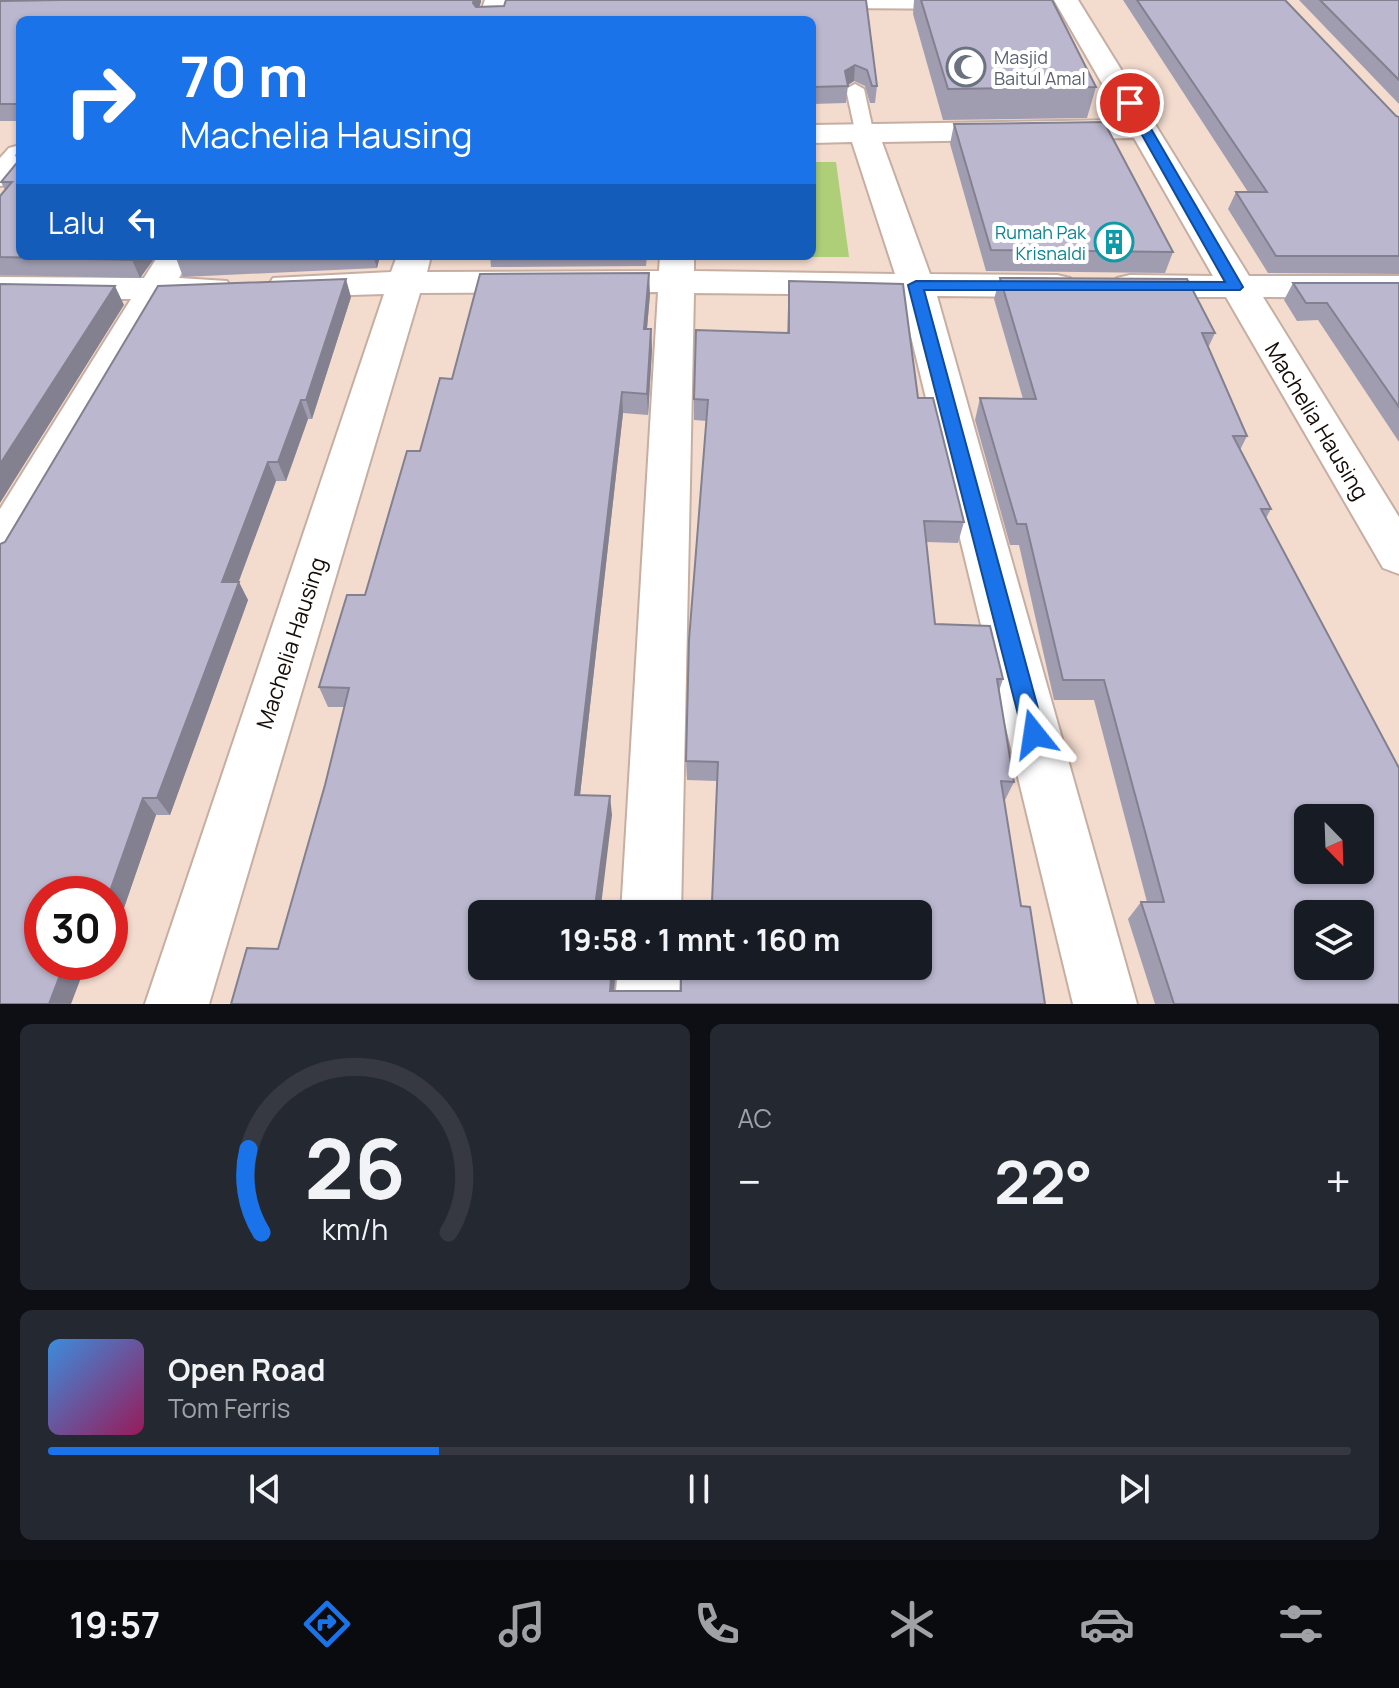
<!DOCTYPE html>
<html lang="id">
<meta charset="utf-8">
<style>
body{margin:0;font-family:Manrope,sans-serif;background:#242831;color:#f1f3f6;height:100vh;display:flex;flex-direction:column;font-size:30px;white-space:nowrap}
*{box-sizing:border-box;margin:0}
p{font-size:26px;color:#9ea1a6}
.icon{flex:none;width:44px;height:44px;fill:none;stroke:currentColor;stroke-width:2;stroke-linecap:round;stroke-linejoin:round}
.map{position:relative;height:1004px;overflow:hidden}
.panel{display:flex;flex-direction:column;gap:20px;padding:20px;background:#0d0f14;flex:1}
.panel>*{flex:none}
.guide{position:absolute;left:16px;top:16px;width:800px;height:244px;border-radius:12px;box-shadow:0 2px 6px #0004;background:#1a73e8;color:#fff;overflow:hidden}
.needle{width:52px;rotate:157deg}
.tools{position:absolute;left:1294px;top:804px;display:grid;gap:16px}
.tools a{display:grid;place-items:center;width:80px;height:80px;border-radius:12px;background:#171b24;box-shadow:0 2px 6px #0004;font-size:40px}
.speed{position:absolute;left:24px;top:876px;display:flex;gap:16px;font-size:40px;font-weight:700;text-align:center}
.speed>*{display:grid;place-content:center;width:104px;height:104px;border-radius:50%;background:#171b24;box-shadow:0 2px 6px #0004;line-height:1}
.speed .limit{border:12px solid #d22;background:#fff;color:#111}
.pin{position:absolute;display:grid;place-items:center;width:68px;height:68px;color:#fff;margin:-34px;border:4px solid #fff;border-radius:50%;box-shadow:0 2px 8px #0007}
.me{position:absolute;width:88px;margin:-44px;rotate:345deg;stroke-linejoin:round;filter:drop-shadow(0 0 6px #0008)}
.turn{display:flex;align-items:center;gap:28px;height:168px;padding:0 32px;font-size:36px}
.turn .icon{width:104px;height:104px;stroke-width:2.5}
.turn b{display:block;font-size:56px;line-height:68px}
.then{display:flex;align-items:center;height:76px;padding:0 32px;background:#0003;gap:16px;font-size:30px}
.big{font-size:60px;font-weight:700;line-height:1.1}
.panel .card{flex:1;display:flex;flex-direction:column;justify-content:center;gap:12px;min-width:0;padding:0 28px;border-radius:12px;background:#242831}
.panel .dial{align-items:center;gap:0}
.dial svg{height:208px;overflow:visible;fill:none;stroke:#363941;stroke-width:7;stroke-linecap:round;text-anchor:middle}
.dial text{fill:#f1f3f6;stroke:none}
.song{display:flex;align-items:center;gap:24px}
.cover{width:96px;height:96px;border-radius:12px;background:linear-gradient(135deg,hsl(210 70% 55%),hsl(330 70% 35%))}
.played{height:8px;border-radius:4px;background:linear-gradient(90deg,#1a73e8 30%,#363941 30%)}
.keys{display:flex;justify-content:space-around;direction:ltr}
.heat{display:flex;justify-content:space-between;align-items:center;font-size:44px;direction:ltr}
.panel .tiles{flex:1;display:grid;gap:20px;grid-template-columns:1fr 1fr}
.card:last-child{grid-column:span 2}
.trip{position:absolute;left:468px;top:900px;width:464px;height:80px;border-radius:12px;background:#171b24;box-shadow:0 2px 6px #0004;font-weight:700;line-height:80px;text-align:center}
.menu{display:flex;height:128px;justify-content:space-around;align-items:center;background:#090b0e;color:#9ea1a6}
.menu .icon{width:56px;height:56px}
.menu .active{color:#1a73e8}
.menu b{font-size:36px;color:#f1f3f6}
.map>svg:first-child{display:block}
.green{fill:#aece78}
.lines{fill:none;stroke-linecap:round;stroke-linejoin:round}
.service-casing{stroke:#c6aea2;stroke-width:4}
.minor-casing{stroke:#c6aea2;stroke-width:4}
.service{fill:#fff;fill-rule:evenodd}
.minor{fill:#fff;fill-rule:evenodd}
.wall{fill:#a19db1}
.shaded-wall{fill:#838090}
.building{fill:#bbb7ce;stroke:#838090;stroke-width:2;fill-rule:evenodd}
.route{fill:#1a73e8;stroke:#114b97;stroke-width:2}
.labels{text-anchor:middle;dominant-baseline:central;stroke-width:8;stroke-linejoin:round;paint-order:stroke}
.far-worship-label{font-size:18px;fill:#5b616d;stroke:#fff;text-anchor:start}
.far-culture-label{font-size:18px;fill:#0d838f;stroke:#fff;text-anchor:end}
.street-label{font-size:22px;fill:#140c08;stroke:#fff}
</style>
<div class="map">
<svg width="1399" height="1004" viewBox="0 0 1399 1004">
<rect width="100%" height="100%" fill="#f3dbce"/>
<!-- green -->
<path class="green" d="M812 162H836L849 257H752L812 256Z"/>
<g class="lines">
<defs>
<path id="service" d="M855 84 864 89 874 135 865 141 856 135 846 89Z"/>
<path id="minor" d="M485 0H509L504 20H478Z
M680 0H986L987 2 975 9 692 7Z
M1054 0H1078L1249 276H1399V298L1263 297 1399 517V574L1383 568 1226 297H1130L1117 294 1112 286 1117 278 1130 275 1213 276 1134 138 882 142 930 274 1057 275 1070 278 1075 286 1070 294 1057 297 937 296 1137 1004H1073L901 295 694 293 681 914H621L658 292 420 293 209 1004H145L384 294 286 297 273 294 268 286 273 278 391 272 397 256H431L427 272 659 271 660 256H694V271L895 274 852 142 812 143V125L1123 120Z
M20 145V173L11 184 0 186V158L9 148Z
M158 256H192L179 278 227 281 232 289 227 297 167 300 16 559 0 564V509L131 299H0V277L144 278Z
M618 966H680L679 1004H615Z"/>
</defs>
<!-- service casing -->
<use href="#service" class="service-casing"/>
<!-- minor casing -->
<use href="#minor" class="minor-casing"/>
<!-- service -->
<use href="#service" class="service"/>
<!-- minor -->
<use href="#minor" class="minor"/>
</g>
<!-- wall -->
<path class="wall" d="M62 0H481L479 7 866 0 877 86 875 103H870L865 86 854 81 848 85 846 103 812 104V20H20V121H0V1Z
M914 0H1052L1096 87 1087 118 943 120 913 14Z
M1123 0H1285L1396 116 1399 117V274L1268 273 1228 209 1236 192H1248Z
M1299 0H1399V104Z
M954 124 1173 252 1165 273 986 271 950 144Z
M20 149V256H156L140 278 0 275V196L5 190 1 182 18 162 15 155Z
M177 256H380L377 268 183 277 176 258Z
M490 256H647L646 266 491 267Z
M1000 278 1215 333 1208 348 1247 436 1240 450 1271 509 1266 518 1399 1004H1155L1128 919 1141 902H1147L1094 700H1054L1019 545H1010L975 420 980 398 1023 399 994 299Z
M789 281 918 398 964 522 958 543 926 542 935 624 1003 679 999 691 1014 782 1005 800H1004L1021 906 1045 1004H231L278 949 325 785 344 707H328L319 687 365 595 420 451 452 379 650 294 647 329H651L652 350 648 415 623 413 580 795 612 815 482 966H616L614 991H681L712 902 717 781 687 780 686 761 707 421 694 420V399L787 333Z
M1293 283H1399V442L1318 320 1297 321 1284 300Z
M351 297 312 419H308L286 481H276L238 582 248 600 170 815H156L116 931H110V894H42L5 542Z"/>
<!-- shaded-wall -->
<path class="shaded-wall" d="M474 0H481V2L475 19 473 3Z
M855 65 854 81 846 86 845 71Z
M135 256H156L140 278 132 260Z
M373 256H380L377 268Z
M649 273 650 294 645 350 644 329Z
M346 279 351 297 312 419 306 400Z
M115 286 124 305 0 503V464Z
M651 329 652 350 648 415 647 394Z
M622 392 623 413 578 813 575 795Z
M301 400 308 419 286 481 278 462Z
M268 462 276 481 232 600 239 582 248 600 170 815 157 798 222 582Z
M610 796 612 815 600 914H594Z
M143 798 156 815 116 931 110 925V894H109Z
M65 962H87L71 1004H49Z
M612 966H616L613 1004 610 991Z"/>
<!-- building -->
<path class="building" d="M62 0H474L473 3 476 7 504 6 506 0H866L877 86H872L867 70 855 65 845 71 848 86 812 87V20H20V104H0V1Z
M921 0H1052L1096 87 948 89Z
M1137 0H1285L1396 116 1399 117V256H1276L1236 192H1267Z
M1320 0H1399V80Z
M1104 122 1173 252 991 250 954 124Z
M20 159V256H135L132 260 0 257V196L12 182H1Z
M177 256H235L176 258Z
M649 273 644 329H651L647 394 622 392 575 795 610 796 594 914H482V966H612L610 991H681V966H918V914H702L703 902H712L718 762 686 761 689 640 708 400 694 399 696 330 789 333V281L903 284 918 398H933L964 522 924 521 935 624 990 626 1003 679H997L1014 782 1001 781 1021 906 1030 907 1045 1004H231L247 948 278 949 325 785 349 688 319 687 347 595H365L407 451H420L440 378 452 379 480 274Z
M1000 278 1187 279 1215 333H1202L1247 436H1233L1271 509H1261L1399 768V1004H1174L1141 902H1164L1104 680H1063L1026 524H1017L980 398 1036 399ZM1308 818H1360V870H1308ZM1308 914H1360V966H1308Z
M346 279 306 400H301L278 462H268L222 582H239L157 798H143L109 894H42V962H65L49 1004H0V544L5 542 158 286Z
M1293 283H1399V407L1327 303H1306Z
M0 284 115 286 0 464Z"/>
<!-- route -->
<path class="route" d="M1130 99 1136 103 1243 287 1240 290H924L1045 734 1042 741 1034 744 1026 741 1023 734 908 285 916 281 1225 282 1124 103Z"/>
<!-- icons -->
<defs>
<symbol id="mosque-ring" viewBox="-11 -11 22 22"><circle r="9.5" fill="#fff" stroke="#6b7280" stroke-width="1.5"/><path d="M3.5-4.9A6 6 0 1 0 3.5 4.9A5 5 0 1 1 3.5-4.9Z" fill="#6b7280"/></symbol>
<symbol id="building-ring" viewBox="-11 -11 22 22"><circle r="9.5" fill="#fff" stroke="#0f9aa8" stroke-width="1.5"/><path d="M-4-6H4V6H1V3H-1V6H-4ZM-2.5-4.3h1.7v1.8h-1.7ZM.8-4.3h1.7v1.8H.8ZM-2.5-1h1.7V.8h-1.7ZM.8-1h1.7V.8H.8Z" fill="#0f9aa8"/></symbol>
</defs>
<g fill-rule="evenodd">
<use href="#mosque-ring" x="944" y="45" width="44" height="44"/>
<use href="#building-ring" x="1092" y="220" width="44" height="44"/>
</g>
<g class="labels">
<!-- far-worship labels -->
<g class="far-worship-label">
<text x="994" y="57">Masjid<tspan x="994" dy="21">Baitul Amal</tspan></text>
</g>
<!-- far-culture labels -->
<g class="far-culture-label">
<text x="1086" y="232">Rumah Pak<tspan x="1086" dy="21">Krisnaldi</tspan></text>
</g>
<!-- street labels -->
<g class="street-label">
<text transform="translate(1317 421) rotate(59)">Machelia Hausing</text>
<text transform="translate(291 643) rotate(-72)">Machelia Hausing</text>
</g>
</g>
</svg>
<div class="tools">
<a><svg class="needle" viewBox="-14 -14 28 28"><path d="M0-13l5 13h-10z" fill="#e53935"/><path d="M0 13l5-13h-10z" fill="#9ea1a6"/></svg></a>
<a><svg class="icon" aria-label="layers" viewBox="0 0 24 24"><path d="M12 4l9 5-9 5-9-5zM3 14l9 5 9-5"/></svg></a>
</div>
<div class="speed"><div class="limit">30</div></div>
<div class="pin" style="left:1130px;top:103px;background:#d93025"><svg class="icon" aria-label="arrive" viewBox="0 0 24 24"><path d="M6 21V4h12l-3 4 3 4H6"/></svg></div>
<svg class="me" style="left:1034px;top:734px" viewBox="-20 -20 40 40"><path d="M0-17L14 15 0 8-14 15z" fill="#1a73e8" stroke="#fff" stroke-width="4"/></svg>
<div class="trip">19:58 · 1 mnt · 160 m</div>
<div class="guide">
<div class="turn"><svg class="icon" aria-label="right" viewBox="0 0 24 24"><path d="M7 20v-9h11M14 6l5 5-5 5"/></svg><div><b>70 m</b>Machelia Hausing</div></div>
<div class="then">Lalu<svg class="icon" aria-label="left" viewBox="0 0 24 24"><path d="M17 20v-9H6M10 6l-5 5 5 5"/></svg></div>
</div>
</div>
<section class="panel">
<div class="tiles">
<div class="card dial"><svg viewBox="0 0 100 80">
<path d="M14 69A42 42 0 1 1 86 69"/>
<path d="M14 69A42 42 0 0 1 9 37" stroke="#1a73e8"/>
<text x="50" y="56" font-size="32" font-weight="700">26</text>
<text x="50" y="72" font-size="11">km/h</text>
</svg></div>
<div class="card"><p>AC</p>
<div class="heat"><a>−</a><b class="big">22°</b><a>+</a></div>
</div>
<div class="card">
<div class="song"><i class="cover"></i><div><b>Open Road</b><p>Tom Ferris</p></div></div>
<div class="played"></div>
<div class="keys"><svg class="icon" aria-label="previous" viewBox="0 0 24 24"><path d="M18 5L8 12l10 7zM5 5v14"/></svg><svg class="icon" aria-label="pause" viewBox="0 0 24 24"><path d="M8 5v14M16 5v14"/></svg><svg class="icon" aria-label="next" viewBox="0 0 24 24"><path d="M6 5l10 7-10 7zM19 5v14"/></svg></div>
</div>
</div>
</section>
<nav class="menu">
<b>19:57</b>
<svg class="icon active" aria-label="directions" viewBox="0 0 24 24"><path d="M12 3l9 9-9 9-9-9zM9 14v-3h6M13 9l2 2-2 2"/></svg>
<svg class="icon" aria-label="music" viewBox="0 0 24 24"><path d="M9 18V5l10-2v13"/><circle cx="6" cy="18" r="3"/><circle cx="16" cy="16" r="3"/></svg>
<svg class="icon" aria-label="phone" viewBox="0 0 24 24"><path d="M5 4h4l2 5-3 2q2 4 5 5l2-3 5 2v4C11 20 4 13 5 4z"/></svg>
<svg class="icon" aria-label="climate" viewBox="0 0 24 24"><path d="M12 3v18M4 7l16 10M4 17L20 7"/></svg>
<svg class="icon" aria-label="car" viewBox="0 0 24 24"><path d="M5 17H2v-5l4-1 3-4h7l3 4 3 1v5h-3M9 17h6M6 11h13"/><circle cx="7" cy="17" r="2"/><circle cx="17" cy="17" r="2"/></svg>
<svg class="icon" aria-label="filters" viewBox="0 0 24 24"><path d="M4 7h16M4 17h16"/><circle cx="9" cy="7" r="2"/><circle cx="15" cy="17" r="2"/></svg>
</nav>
